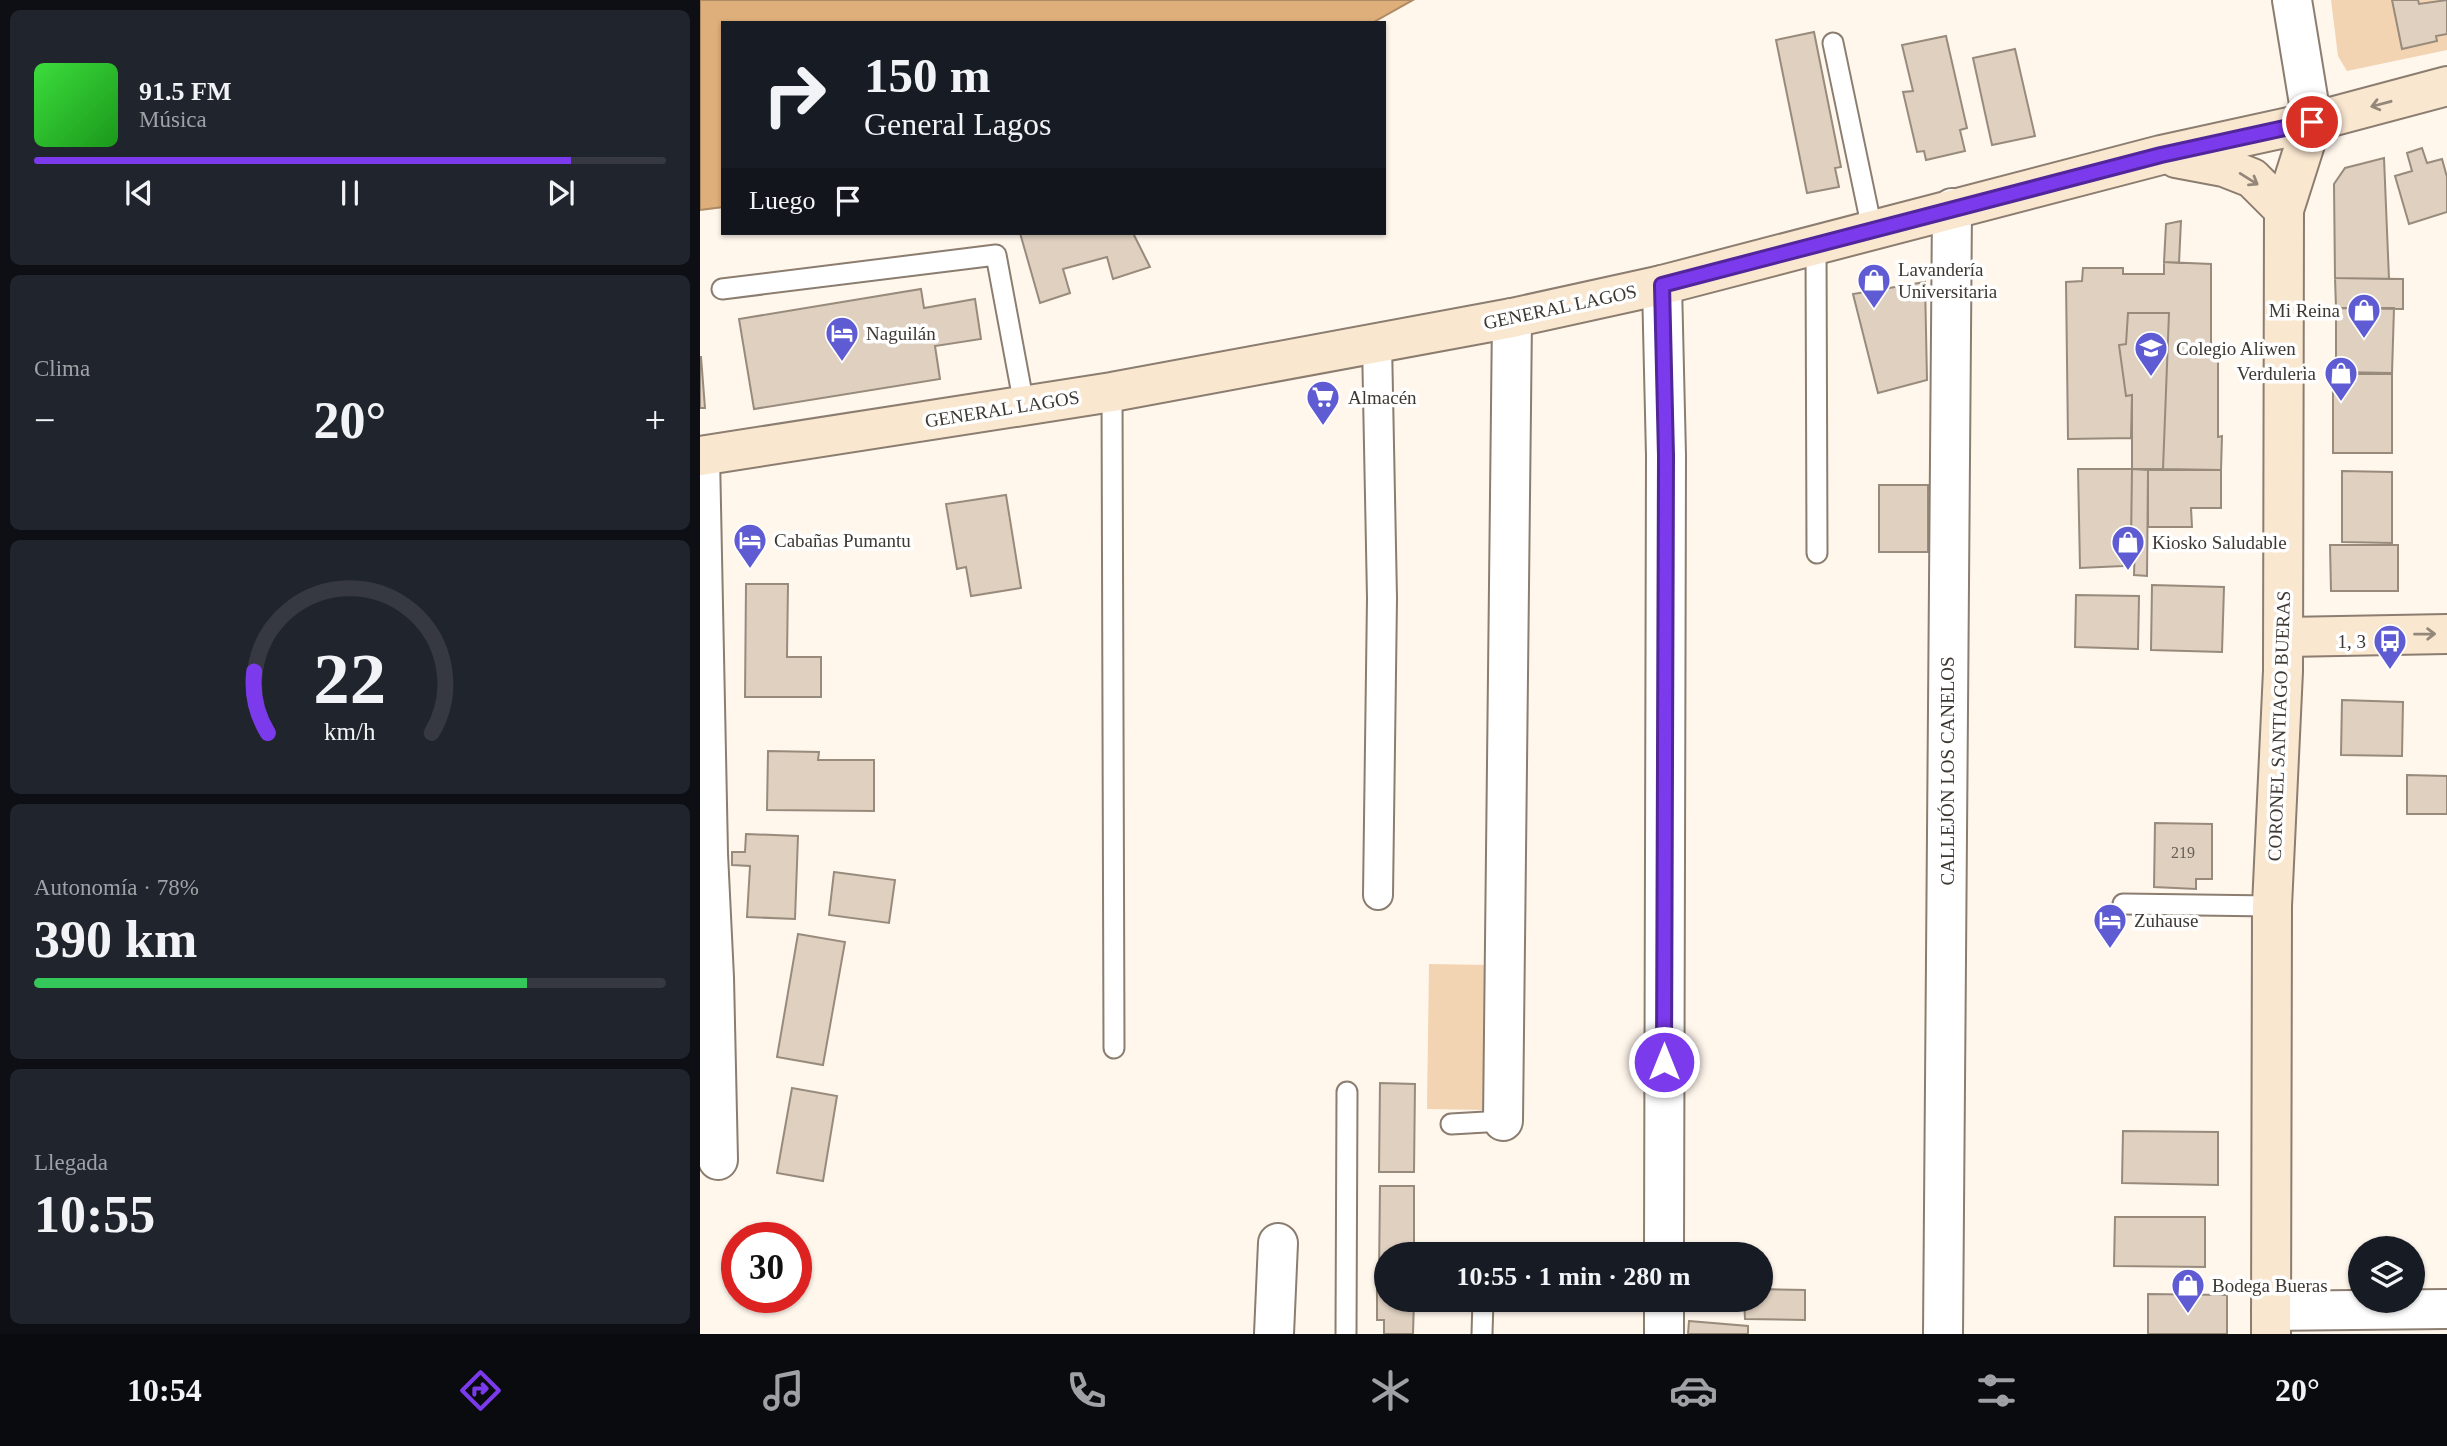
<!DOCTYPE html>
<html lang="es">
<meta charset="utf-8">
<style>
body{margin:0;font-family:Georgia,serif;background:#20242c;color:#f1f3f6;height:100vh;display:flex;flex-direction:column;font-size:26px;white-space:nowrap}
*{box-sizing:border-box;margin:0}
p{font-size:23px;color:#9ea1a6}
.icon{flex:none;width:38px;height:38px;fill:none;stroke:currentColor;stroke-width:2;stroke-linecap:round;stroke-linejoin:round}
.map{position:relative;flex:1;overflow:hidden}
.side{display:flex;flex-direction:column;gap:10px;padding:10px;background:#0d0f14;width:700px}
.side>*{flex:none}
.hud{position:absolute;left:21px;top:21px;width:665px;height:214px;border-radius:0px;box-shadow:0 2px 5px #0004;background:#171b24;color:#f1f3f6;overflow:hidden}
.tools{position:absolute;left:1648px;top:1236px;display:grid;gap:14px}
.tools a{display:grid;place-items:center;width:77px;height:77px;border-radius:50%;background:#171b24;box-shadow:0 2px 5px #0004;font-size:35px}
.speed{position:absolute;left:21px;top:1222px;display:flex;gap:14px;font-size:35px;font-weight:700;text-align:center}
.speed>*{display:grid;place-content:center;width:91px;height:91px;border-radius:50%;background:#171b24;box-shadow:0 2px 5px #0004;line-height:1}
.speed .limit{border:10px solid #d22;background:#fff;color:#111}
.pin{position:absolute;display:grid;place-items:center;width:60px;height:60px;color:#fff;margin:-30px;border:4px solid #fff;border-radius:50%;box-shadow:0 2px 7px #0007}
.me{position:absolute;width:77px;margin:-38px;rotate:0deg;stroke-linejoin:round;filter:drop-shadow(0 0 5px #0008)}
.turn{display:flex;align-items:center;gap:24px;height:147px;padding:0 28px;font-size:32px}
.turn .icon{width:91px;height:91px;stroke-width:2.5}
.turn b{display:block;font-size:49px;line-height:60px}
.then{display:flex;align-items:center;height:66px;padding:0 28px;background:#0003;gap:14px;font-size:26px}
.big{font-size:52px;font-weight:700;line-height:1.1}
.side .card{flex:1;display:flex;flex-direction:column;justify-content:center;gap:10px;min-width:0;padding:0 24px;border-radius:10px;background:#20242c}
.side .dial{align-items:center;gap:0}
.dial svg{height:182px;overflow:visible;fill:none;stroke:#363941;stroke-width:7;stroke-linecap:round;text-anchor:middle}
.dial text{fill:#f1f3f6;stroke:none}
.song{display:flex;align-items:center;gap:21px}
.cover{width:84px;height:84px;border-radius:10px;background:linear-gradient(135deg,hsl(120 70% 55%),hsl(120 70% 35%))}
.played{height:7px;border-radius:4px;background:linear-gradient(90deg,#7c3aed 85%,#363941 85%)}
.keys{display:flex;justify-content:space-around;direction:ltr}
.heat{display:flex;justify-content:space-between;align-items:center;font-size:38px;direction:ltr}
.charge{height:10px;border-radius:5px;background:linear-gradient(90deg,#34c759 78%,#363941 0)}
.trip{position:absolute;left:674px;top:1242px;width:399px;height:70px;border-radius:35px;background:#171b24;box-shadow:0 2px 5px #0004;font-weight:700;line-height:70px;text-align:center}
.dock{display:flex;height:112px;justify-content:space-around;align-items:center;background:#090b0e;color:#9ea1a6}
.dock .icon{width:49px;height:49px}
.dock .selected{color:#7c3aed}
.dock b{font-size:32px;color:#f1f3f6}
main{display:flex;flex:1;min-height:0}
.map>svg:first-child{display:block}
.green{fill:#f3d4b2}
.water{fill:#deaf7a;stroke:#ae8b64;stroke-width:2}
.building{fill:#dfd0c0;stroke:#988b7c;stroke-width:2}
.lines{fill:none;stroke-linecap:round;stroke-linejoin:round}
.service-casing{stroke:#8b7d6f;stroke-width:23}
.pedestrian-casing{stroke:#8b7d6f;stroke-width:32}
.minor-casing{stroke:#8b7d6f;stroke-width:42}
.secondary-casing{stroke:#8b7d6f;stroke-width:42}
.service{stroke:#fff;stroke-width:19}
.pedestrian{stroke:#fff;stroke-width:28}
.minor{stroke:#fff;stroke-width:38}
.secondary{stroke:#fae7d0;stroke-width:38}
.oneway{stroke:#938779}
.route-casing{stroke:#51269a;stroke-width:18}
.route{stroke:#7c3aed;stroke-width:12}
.labels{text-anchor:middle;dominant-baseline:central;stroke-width:7;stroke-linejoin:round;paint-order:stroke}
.number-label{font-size:16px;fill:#665e56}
.poi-label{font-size:19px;fill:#3e3832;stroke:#fff;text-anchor:start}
.street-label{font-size:19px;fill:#3e3832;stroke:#fff}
</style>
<main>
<section class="side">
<div class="card">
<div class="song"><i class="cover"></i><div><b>91.5 FM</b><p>Música</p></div></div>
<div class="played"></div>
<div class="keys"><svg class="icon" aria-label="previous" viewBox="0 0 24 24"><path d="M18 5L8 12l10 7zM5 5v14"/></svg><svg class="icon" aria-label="pause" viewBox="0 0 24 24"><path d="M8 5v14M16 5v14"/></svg><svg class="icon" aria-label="next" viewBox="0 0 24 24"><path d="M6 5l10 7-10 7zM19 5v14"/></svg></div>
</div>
<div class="card"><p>Clima</p>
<div class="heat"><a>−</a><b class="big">20°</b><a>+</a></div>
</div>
<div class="card dial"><svg viewBox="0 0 100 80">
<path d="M14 69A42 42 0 1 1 86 69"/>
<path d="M14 69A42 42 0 0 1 8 42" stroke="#7c3aed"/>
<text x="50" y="56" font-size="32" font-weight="700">22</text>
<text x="50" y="72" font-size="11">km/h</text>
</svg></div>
<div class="card"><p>Autonomía · 78%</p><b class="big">390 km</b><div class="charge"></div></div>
<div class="card"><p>Llegada</p><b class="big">10:55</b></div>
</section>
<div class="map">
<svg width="1747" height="1334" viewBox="0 0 1747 1334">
<rect width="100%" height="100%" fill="#fff6ec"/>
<!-- green -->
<path class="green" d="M1631 0H1747V50L1647 71 1638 56Z
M729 964 789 965 788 1110 727 1109Z"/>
<!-- water -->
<path class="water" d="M0 0H713L672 23H23V207L0 210Z"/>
<!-- building -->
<path class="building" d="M1692 0H1718L1719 4 1747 0V34L1736 36 1737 41 1702 49Z
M1114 32 1141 167 1135 168 1139 187 1107 193 1076 40Z
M1246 36 1267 128 1260 130 1265 151 1226 160 1224 151 1217 152 1203 92 1213 91 1202 45Z
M1315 49 1335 136 1292 145 1273 58Z
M1722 148 1727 163 1742 159 1747 177V212L1709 224 1695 176 1712 171 1707 153Z
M1684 158 1689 279 1635 278 1634 184 1645 168Z
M1481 221 1479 263 1464 262 1466 224Z
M320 233H433L450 267 413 279 407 257 363 269 370 293 340 303Z
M1464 262 1511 264V355L1518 354V437L1522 436 1521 470 1463 469 1469 313H1428L1426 344 1419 345 1426 396 1432 395 1431 438 1368 439 1366 282 1382 281 1383 268H1423V274H1464Z
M1635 278 1703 279V309L1636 308Z
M1225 282 1227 380 1178 393 1153 294Z
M221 289 224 308 275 299 281 339 235 346 240 379 54 409 39 319Z
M1636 308H1694L1692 373 1636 372Z
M1428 313H1469L1463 469H1432V395L1426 396 1419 345 1426 344Z
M1 357 5 408H0V357Z
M1633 374H1692V453H1633Z
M1378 469H1432L1431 543H1421L1423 566 1380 568Z
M1432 469 1448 470 1447 576 1434 575 1435 543H1431Z
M1448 470H1521V508H1491L1492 527H1448Z
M1642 471 1692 472V543L1642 542Z
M1179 485H1228V552H1179Z
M306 495 321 588 271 596 266 567 257 569 246 504Z
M1630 545H1698V591H1631Z
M46 584H88L87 657H121V697H45Z
M1452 585 1524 587 1522 652 1451 650Z
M1376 595 1439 596 1438 649 1375 647Z
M1642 700 1703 702 1702 756 1641 755Z
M68 751 119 752 118 760H174V811L67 810Z
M1707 775 1747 776V814H1707Z
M1455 823 1512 824V879H1496V889L1454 887Z
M46 834 98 836 95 919 47 917 50 866 32 865V852H45Z
M134 872 195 880 189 923 129 915Z
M98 934 145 942 123 1065 77 1057Z
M680 1083 715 1084 714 1172H679Z
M92 1088 137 1096 123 1181 77 1173Z
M1423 1131 1518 1132V1185L1422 1183Z
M680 1186H714V1255H686V1274H679Z
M1415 1217H1505V1267L1414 1266Z
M677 1282H686V1300H714L713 1334H684V1320H677Z
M1060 1289 1105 1290V1320L1045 1319 1044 1300H1060Z
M1448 1294 1527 1295V1334H1448Z
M989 1321 1048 1326V1334H988Z"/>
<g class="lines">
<defs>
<path id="service" d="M1133 43 1172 229
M1116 244 1117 553
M22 289 296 255 324 405
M412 392 414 1048
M1423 904 1572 906
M751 1124 803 1121
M646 1334 647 1092
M782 1334 783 1300"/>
<path id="pedestrian" d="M677 343 682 598 678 895"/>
<path id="minor" d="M1592 0 1612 122
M962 285 966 456 964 1255
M0 456 8 854 14 978 18 1160
M803 1121 812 318
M1571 1311 1747 1309
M574 1334 578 1243
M964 1334V1300
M1243 1334 1252 208"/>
<path id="secondary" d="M1476 158 1524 167 1552 178 1584 210
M0 456 412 392 812 318 962 285 1461 155 1612 122 1747 86
M1584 637 1747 634
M1571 1334 1572 906 1583 671 1584 210 1612 122"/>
</defs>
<!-- service casing -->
<use href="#service" class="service-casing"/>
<!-- pedestrian casing -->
<use href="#pedestrian" class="pedestrian-casing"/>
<!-- minor casing -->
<use href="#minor" class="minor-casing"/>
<!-- secondary casing -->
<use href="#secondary" class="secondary-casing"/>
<!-- service -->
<use href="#service" class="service"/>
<!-- pedestrian -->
<use href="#pedestrian" class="pedestrian"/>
<!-- minor -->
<use href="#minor" class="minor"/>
<!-- secondary -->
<use href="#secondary" class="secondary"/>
</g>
<!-- one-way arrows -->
<defs><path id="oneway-shaft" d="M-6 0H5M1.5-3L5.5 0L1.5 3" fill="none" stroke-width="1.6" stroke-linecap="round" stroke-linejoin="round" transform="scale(1.75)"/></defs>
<g class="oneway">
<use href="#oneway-shaft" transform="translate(1681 104) rotate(165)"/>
<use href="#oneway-shaft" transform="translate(1549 179) rotate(32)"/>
<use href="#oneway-shaft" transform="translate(1725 634) rotate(-1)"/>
</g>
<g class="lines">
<defs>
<path id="route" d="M964 1062 966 456 962 285 1461 155 1612 122"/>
</defs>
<!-- route casing -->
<use href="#route" class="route-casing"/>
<!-- route -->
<use href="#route" class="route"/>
</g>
<!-- icons -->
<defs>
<symbol id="shop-pin" viewBox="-11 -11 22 30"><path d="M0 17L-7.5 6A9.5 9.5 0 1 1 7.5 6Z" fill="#5e5bd3" stroke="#fff"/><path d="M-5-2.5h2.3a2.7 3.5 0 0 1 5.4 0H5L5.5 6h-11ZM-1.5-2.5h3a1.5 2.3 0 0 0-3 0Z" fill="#fff"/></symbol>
<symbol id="hotel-pin" viewBox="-11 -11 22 30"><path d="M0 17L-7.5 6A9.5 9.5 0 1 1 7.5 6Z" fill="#5e5bd3" stroke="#fff"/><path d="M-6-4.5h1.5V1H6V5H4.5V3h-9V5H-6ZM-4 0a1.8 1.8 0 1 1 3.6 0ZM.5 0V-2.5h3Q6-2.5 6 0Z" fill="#fff"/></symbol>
<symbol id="school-pin" viewBox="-11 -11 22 30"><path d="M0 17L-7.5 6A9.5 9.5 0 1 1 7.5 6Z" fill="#5e5bd3" stroke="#fff"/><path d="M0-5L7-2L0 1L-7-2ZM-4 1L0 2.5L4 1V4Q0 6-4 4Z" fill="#fff"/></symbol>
<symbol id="supermarket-pin" viewBox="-11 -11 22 30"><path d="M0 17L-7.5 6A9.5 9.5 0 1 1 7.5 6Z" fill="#5e5bd3" stroke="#fff"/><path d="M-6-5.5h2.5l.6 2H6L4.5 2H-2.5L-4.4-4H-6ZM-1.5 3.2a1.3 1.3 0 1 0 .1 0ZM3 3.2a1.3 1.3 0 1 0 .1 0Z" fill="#fff"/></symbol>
<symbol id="bus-pin" viewBox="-11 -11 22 30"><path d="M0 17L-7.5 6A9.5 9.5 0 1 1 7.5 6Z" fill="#5e5bd3" stroke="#fff"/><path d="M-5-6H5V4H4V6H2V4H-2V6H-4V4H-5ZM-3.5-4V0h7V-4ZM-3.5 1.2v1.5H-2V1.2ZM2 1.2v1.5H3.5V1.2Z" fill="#fff"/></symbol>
</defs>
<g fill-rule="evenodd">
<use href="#shop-pin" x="1155" y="261" width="38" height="52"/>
<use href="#shop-pin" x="1645" y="291" width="38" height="52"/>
<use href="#hotel-pin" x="123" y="314" width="38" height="52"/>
<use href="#school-pin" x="1432" y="329" width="38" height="52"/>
<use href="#shop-pin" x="1622" y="354" width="38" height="52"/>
<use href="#supermarket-pin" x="604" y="378" width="38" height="52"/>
<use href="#hotel-pin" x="31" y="521" width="38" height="52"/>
<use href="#shop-pin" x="1409" y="523" width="38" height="52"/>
<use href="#bus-pin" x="1671" y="622" width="38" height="52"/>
<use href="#hotel-pin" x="1391" y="901" width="38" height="52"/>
<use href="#shop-pin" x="1469" y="1266" width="38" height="52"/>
</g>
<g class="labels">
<!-- number labels -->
<g class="number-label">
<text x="1483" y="852">219</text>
</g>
<!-- poi labels -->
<g class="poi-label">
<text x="1198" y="269">Lavandería<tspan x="1198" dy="22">Universitaria</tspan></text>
<text x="1640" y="310" text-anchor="end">Mi Reina</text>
<text x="166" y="333">Naguilán</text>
<text x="1476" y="348">Colegio Aliwen</text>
<text x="1616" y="373" text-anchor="end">Verduleria</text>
<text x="648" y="397">Almacén</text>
<text x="74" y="540">Cabañas Pumantu</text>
<text x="1452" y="542">Kiosko Saludable</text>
<text x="1666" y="641" text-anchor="end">1, 3</text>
<text x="1434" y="920">Zuhause</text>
<text x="1512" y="1285">Bodega Bueras</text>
</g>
<!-- street labels -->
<g class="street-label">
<text transform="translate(860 307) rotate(-12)">GENERAL LAGOS</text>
<text transform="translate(302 409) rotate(-9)">GENERAL LAGOS</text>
<text transform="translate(1579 726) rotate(-88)">CORONEL SANTIAGO BUERAS</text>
<text transform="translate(1247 771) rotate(-90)">CALLEJÓN LOS CANELOS</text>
</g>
</g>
</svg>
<div class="tools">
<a><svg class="icon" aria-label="layers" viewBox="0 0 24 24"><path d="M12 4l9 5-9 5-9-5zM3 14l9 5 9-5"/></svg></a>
</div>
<div class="speed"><div class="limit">30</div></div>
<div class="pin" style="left:1612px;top:122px;background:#d93025"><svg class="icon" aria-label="arrive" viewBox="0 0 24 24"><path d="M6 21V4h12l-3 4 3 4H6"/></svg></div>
<svg class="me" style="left:964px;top:1062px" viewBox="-20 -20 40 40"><circle r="17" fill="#7c3aed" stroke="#fff" stroke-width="3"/><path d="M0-11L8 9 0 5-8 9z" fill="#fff"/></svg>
<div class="trip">10:55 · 1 min · 280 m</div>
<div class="hud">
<div class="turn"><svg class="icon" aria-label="right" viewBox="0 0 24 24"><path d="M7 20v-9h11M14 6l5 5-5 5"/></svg><div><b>150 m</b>General Lagos</div></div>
<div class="then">Luego<svg class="icon" aria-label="arrive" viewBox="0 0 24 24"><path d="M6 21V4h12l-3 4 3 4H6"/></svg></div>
</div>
</div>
</main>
<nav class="dock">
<b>10:54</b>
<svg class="icon selected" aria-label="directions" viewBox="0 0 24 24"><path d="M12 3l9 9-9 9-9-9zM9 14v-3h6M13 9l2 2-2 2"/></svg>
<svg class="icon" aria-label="music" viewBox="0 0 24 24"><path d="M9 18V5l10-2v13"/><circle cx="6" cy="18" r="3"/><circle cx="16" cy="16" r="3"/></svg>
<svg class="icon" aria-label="phone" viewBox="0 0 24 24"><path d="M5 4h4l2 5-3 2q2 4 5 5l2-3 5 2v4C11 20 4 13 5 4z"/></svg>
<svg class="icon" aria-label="climate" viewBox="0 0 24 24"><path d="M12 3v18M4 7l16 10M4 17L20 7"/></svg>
<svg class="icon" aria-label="car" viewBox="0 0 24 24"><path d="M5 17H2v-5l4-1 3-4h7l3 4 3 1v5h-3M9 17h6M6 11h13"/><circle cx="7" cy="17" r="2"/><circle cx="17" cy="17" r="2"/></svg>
<svg class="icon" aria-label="filters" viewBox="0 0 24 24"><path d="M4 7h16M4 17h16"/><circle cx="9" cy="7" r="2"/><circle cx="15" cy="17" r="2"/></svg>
<b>20°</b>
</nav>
